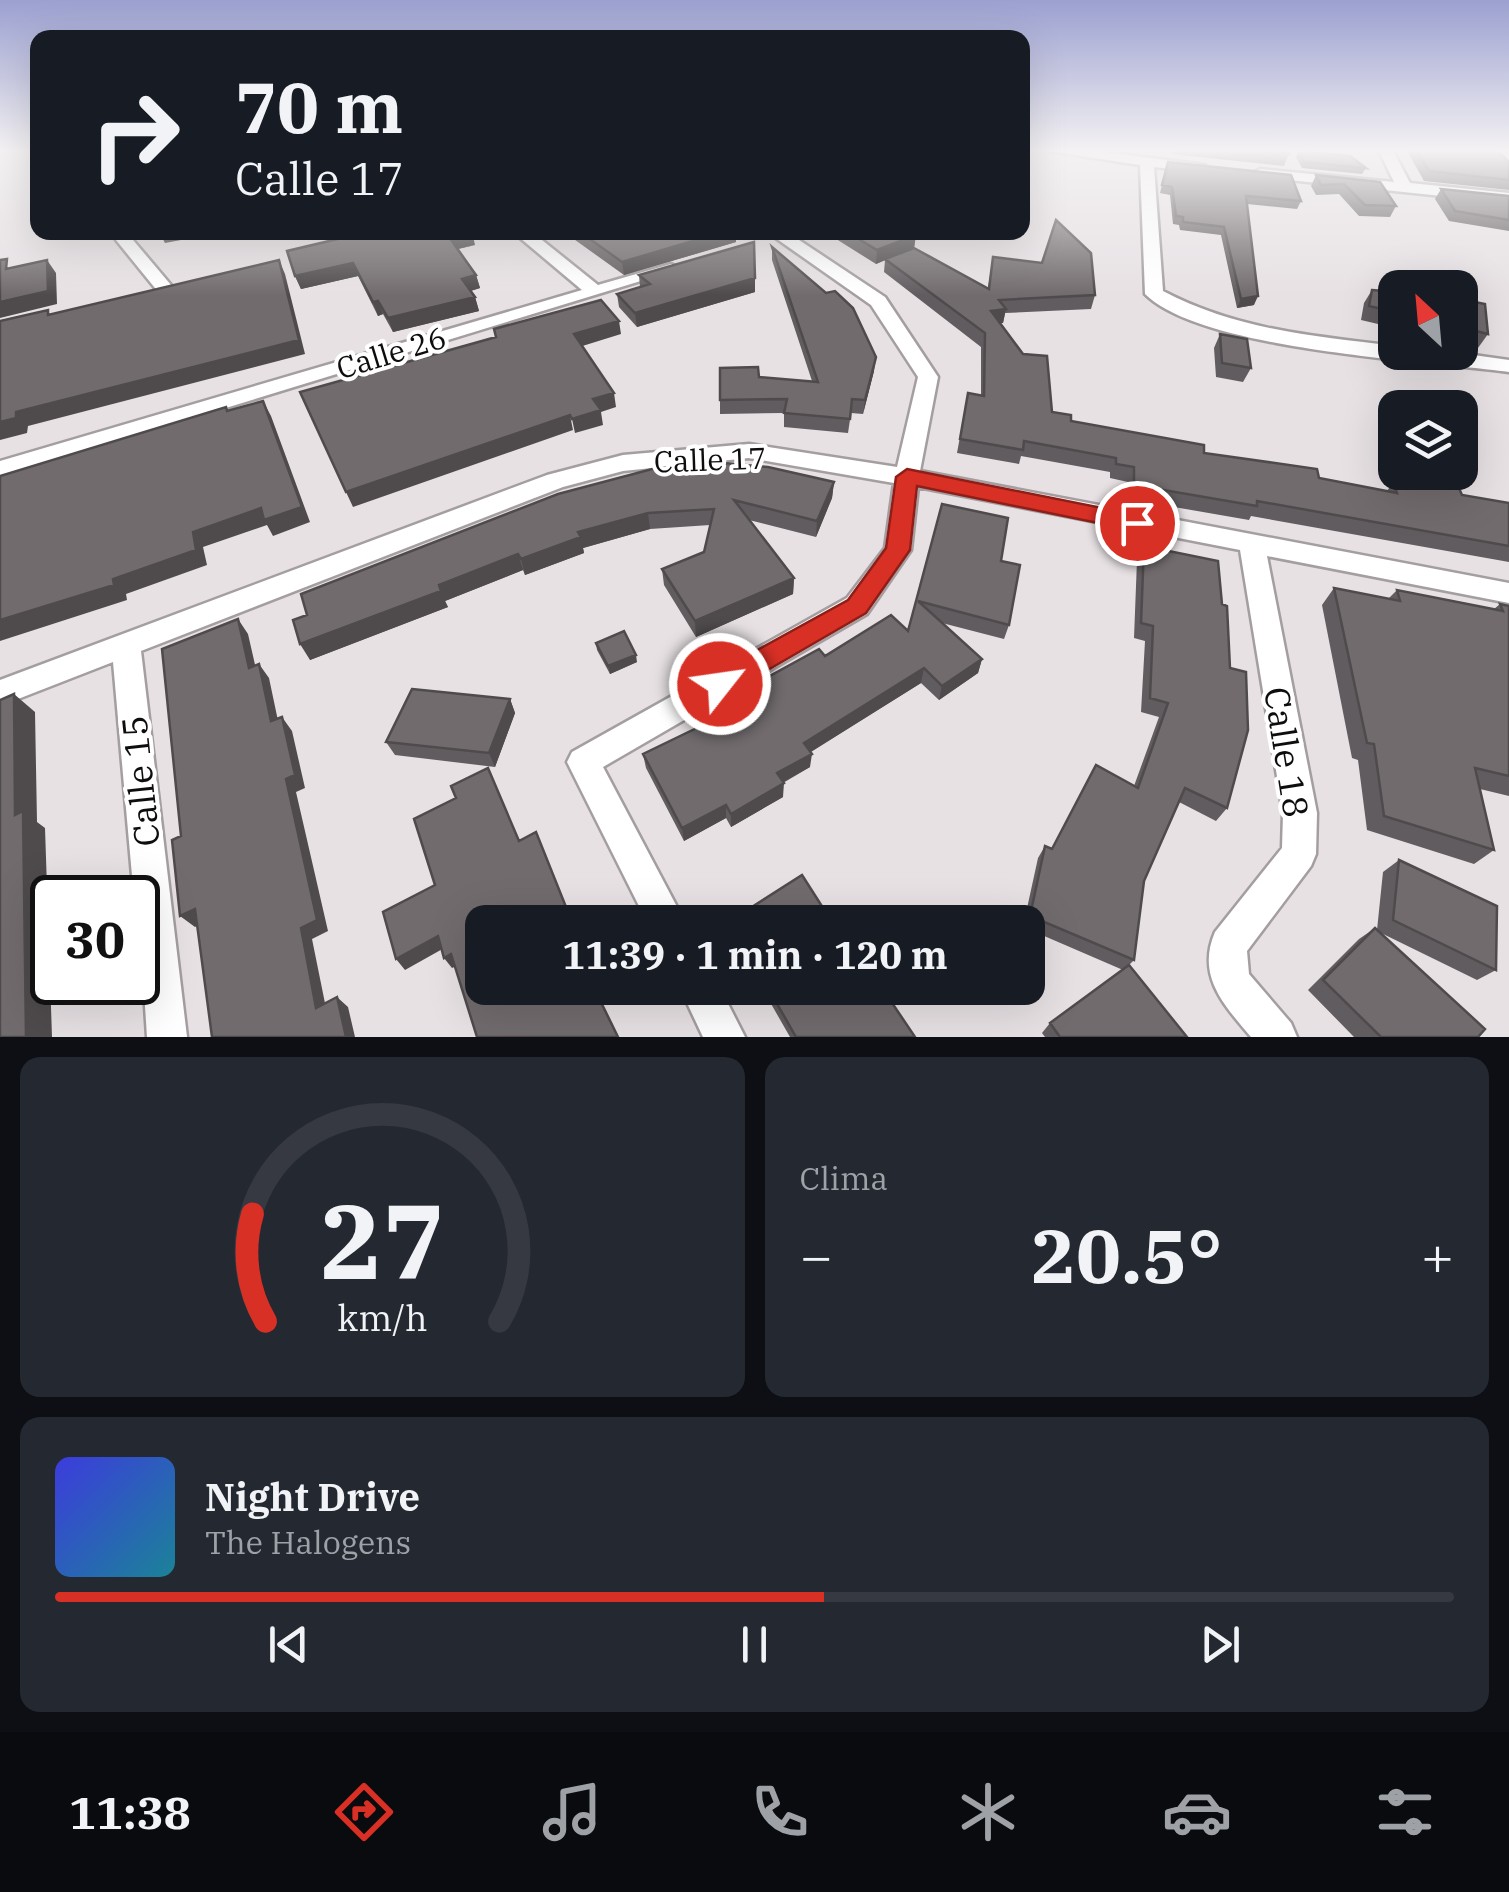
<!DOCTYPE html>
<html lang="es">
<meta charset="utf-8">
<style>
body{margin:0;font-family:"IBM Plex Serif",serif;background:#242831;color:#f1f3f6;height:100vh;display:flex;flex-direction:column;font-size:38px;white-space:nowrap}
*{box-sizing:border-box;margin:0}
p{font-size:32px;color:#9ea1a6}
.icon{flex:none;width:55px;height:55px;fill:none;stroke:currentColor;stroke-width:2;stroke-linecap:round;stroke-linejoin:round}
.map{position:relative;height:1037px;overflow:hidden}
.details{display:flex;flex-direction:column;gap:20px;padding:20px;background:#0d0f14;flex:1}
.details>*{flex:none}
.guide{position:absolute;left:30px;top:30px;width:1000px;height:210px;border-radius:20px;box-shadow:0 10px 40px #0002;background:#171b24;color:#f1f3f6;overflow:hidden}
.needle{width:65px;rotate:334deg}
.fabs{position:absolute;left:1378px;top:270px;display:grid;gap:20px}
.fabs a{display:grid;place-items:center;width:100px;height:100px;border-radius:20px;background:#171b24;box-shadow:0 10px 40px #0002;font-size:50px}
.speed{position:absolute;left:30px;top:875px;display:flex;gap:20px;font-size:50px;font-weight:700;text-align:center}
.speed>*{display:grid;place-content:center;width:130px;height:130px;border-radius:50%;background:#171b24;box-shadow:0 10px 40px #0002;line-height:1}
.speed .limit{border:5px solid #111;border-radius:15px;background:#fff;color:#111}
.pin{position:absolute;display:grid;place-items:center;width:85px;height:85px;color:#fff;margin:-42px;border:5px solid #fff;border-radius:50%;box-shadow:0 2px 10px #0007}
.me{position:absolute;width:110px;margin:-55px;rotate:60deg;stroke-linejoin:round;filter:drop-shadow(0 0 8px #0008)}
.turn{display:flex;align-items:center;gap:35px;height:210px;padding:0 40px;font-size:45px}
.turn .icon{width:130px;height:130px;stroke-width:2.5}
.turn b{display:block;font-size:70px;line-height:85px}
.big{font-size:75px;font-weight:800;line-height:1.1}
.details .card{flex:1;display:flex;flex-direction:column;justify-content:center;gap:15px;min-width:0;padding:0 35px;border-radius:20px;background:#242831}
.details .dial{align-items:center;gap:0}
.dial svg{height:260px;overflow:visible;fill:none;stroke:#363941;stroke-width:7;stroke-linecap:round;text-anchor:middle}
.dial text{fill:#f1f3f6;stroke:none}
.song{display:flex;align-items:center;gap:30px}
.cover{width:120px;height:120px;border-radius:15px;background:linear-gradient(135deg,hsl(240 70% 55%),hsl(190 70% 35%))}
.played{height:10px;border-radius:5px;background:linear-gradient(90deg,#d93025 55%,#363941 55%)}
.keys{display:flex;justify-content:space-around;direction:ltr}
.heat{display:flex;justify-content:space-between;align-items:center;font-size:55px;direction:ltr}
.details .tiles{flex:1;display:grid;gap:20px;grid-template-columns:1fr 1fr}
.card:last-child{grid-column:span 2}
.trip{position:absolute;left:465px;top:905px;width:580px;height:100px;border-radius:20px;background:#171b24;box-shadow:0 10px 40px #0002;font-weight:800;line-height:100px;text-align:center}
.tab-bar{display:flex;height:160px;justify-content:space-around;align-items:center;background:#090b0e;color:#9ea1a6}
.tab-bar .icon{width:70px;height:70px}
.tab-bar .current{color:#d93025}
.tab-bar b{font-size:45px;color:#f1f3f6}
.map>svg:first-child{display:block}
.lines{fill:none;stroke-linecap:round;stroke-linejoin:round}
.street-casing{stroke:#a49ea1;stroke-width:5}
.street{fill:#fff;fill-rule:evenodd}
.wall{fill:#615c5f}
.shaded-wall{fill:#4f4b4d}
.building{fill:#716b6e;stroke:#4f4b4d;stroke-width:2.5}
.route{fill:#d93025;stroke:#8d1f18;stroke-width:2.5}
.labels{text-anchor:middle;dominant-baseline:central;stroke-width:8;stroke-linejoin:round;paint-order:stroke}
.street-label{font-size:30px;fill:#0e0c0d;stroke:#fff}
.near-street-label{font-size:35px;fill:#0e0c0d;stroke:#fff}
</style>
<div class="map">
<svg width="1509" height="1037" viewBox="0 0 1509 1037">
<rect width="100%" height="100%" fill="#e7e1e4"/>
<g class="lines">
<defs>
<path id="street" d="M1036 149H1081L1205 165 1207 168 1200 172 1154 167 1163 291C1237 330 1314 336 1395 346V352H1452L1509 360V372C1426 361 1201 350 1145 294L1140 165Z
M1378 149H1392L1410 183 1509 193V203L1260 177 1253 173 1260 169 1394 182Z
M120 232H137L133 240 171 285V293H159L116 240Z
M513 232H532L598 285 671 264 680 269 0 477V461L582 290Z
M767 232H787L885 297 938 377 920 471 1509 583V603L1267 556 1317 813 1316 854 1311 866 1247 951 1249 974 1291 1023 1297 1037H1251C1224 1005 1196 976 1215 932L1282 848 1283 813 1240 550 918 487 911 550 867 614 603 767 685 922H647L567 762 572 752 847 598 885 548 894 483 749 458 623 471 563 487 141 651 187 1037H147L138 898H134L113 662 0 706V680L547 475 623 455 749 444 897 467 918 377 871 305Z
M680 988H720L745 1037H703Z"/>
</defs>
<!-- street casing -->
<use href="#street" class="street-casing"/>
<!-- street -->
<use href="#street" class="street"/>
</g>
<!-- wall -->
<path class="wall" d="M1173 149H1288L1289 154 1284 166 1172 154Z
M1406 149H1496L1509 162V190L1424 181Z
M1299 151 1366 168 1362 174 1302 168 1296 157Z
M1168 162 1301 201 1297 209 1247 204 1254 305 1237 308 1221 235 1180 230 1179 225 1173 224 1170 195 1160 193Z
M1316 175 1380 182 1396 206 1390 217 1359 216 1339 194 1316 195 1311 186Z
M1441 189 1509 196V231L1449 221 1435 199Z
M564 232H736V242L624 275Z
M825 232H910L916 235 914 248 988 288 993 257 1095 295 1091 309 1005 313 1003 323H1000L1052 412 1071 421 1204 453 1319 478 1387 491 1393 482 1398 483 1403 476 1462 495 1509 503V562L1251 516 1249 520 1128 499V482L1110 478V472L1021 456 1019 464 957 453 968 393 981 395V347L884 272 885 260 876 264Z
M475 245 458 249 476 275 480 288 471 291 475 297 479 311 393 332 383 314 378 316 358 276 301 289 295 276Z
M772 247 874 371 863 414 851 413 848 433 784 427V413L720 414V400L759 377 812 381 772 260Z
M639 275 755 292 637 327 619 307 617 294 640 287Z
M1372 290 1395 292V328L1361 320 1364 303Z
M1460 299 1488 334 1478 348 1460 343Z
M1220 334 1251 368 1243 382 1216 377 1214 348Z
M834 482 832 498 816 537 749 520 794 578 793 594 696 637 664 585 662 569 704 552 710 525 650 529 583 548 584 553 525 575 523 570 445 601 448 607 310 660 307 615 558 494Z
M942 504 1001 561 1009 625 1004 639 942 623 982 659 978 673 939 700 921 683 810 752V767L783 783V797L731 827 726 818 684 841 646 768 643 754 707 723V719L737 703V694L825 656 908 631Z
M1144 546 1227 808 1216 821 1179 802 1144 881 1134 960 1128 966 1187 1037H1045L1042 1033 1050 1023 1123 970 1028 929V922H1024L1038 858 1045 846 1051 848 1134 786 1159 717 1141 712 1145 641 1134 638 1137 560Z
M1334 588 1388 599 1397 590 1494 609 1500 604 1509 606V796L1480 789 1494 850 1474 864 1367 830 1358 760 1352 758 1322 605Z
M596 643 637 662 610 674 597 650Z
M510 699 515 713 495 767 395 755 386 742Z
M1399 860 1496 970 1477 980 1379 932 1478 1037H1354L1308 990 1359 939 1375 928 1377 930 1383 872Z
M762 988H882L915 1037H790Z"/>
<!-- shaded-wall -->
<path class="shaded-wall" d="M159 232H212L213 234 165 243Z
M468 232H472L475 245 453 250 449 237Z
M723 232H736V242L624 275 622 262Z
M916 235 914 248 876 264 877 250Z
M47 260 56 273 57 304 0 318V302Z
M279 260 285 274 305 354 28 426 27 433 0 440V422L16 412Z
M353 263 358 276 301 289 295 276Z
M476 275 480 288 466 292 462 279Z
M755 278V292L637 327 635 313Z
M1258 296 1254 305 1237 308 1241 299Z
M475 297 479 311 393 332 388 318Z
M378 301 383 314 378 316 373 302Z
M1006 309 1003 323 988 324 991 311Z
M619 321 621 334 576 348 574 334Z
M876 357 874 371 863 414 865 400Z
M614 393 616 407 601 412 603 425 575 433 572 419 593 399Z
M263 401 271 416 310 522 273 536 267 525 203 547 207 565 126 594 127 600 0 641V620L113 579 193 532Z
M570 415 573 430 353 507 346 492Z
M834 482 832 498 816 537 817 521Z
M648 513 650 529 583 548 584 553 525 575 521 559 578 532Z
M518 554 523 570 445 601 448 607 310 660 300 644 439 585Z
M794 578 793 594 696 637 695 621Z
M238 619 248 634 259 682 249 668Z
M636 655 637 662 610 674 608 666Z
M982 659 978 673 939 700 942 686Z
M259 664 269 678 281 735 271 721Z
M924 668 921 683 803 757 804 743Z
M14 694 35 712 37 822 45 828 52 1037H26L15 815Z
M510 699 515 713 495 767 489 753Z
M282 717 292 731 305 788 296 792 328 931 312 939 328 1018 316 1008 301 928 286 779Z
M812 754 810 767 776 786 777 773Z
M784 783 783 797 731 827V814Z
M726 805V818L684 841 682 828Z
M195 909 209 920 195 927 180 916Z
M438 936 446 947 405 970 396 959Z
M451 954 459 965 452 968 444 958Z
M337 997 348 1007 355 1037H346Z"/>
<!-- building -->
<path class="building" d="M1245 149H1288L1289 154Z
M1416 149H1496L1509 162V180L1429 171Z
M1299 151 1350 156 1366 168 1304 162Z
M1168 162 1291 175 1301 201 1246 196 1258 296 1241 299 1224 227 1183 222V217L1176 216 1172 187 1162 185Z
M1022 166 1028 167 1022 180Z
M1316 175 1380 182 1396 206 1365 205 1344 184 1321 185Z
M1441 189 1509 196V220L1455 211Z
M1056 220 1091 253 1095 295 999 300 1006 309 991 311 1023 354 1047 356 1052 412 1071 415V421L1204 445V453L1317 469 1319 478 1397 493 1393 482 1407 484 1403 476 1458 486 1462 495 1509 503V546L1257 501V506L1134 485V467L1116 464V458L1024 441 1023 450 960 439 968 393 984 396 985 333 885 259 914 248 989 289 993 257 1042 263Z
M367 232H468L449 237 476 275 462 279 475 297 388 318 378 301 373 302 353 263 295 276 287 251Z
M580 232H723L622 262Z
M847 232H910L916 235 877 250Z
M754 242 755 278 635 313 617 294 650 284 639 275Z
M772 247 826 293 835 291 853 308 876 357 865 400 852 399 850 419 784 413 787 399 720 400V368L758 367 759 377 818 382Z
M7 259 6 269 47 260 48 291 0 302V260Z
M279 260 299 340 16 412V418L0 422V321L48 310V315Z
M1372 290 1395 292V312L1369 306Z
M1460 299 1485 304 1488 334 1460 327Z
M601 300 619 321 574 334 614 393 593 399 601 410 572 419 570 415 346 492 300 392 496 337 494 329Z
M1220 334 1247 339 1251 368 1222 363Z
M263 401 302 507 264 520 261 508 193 532 196 550 113 579 114 585 0 620V476L226 407 227 411Z
M724 463 768 467 834 482 817 521 734 500 794 578 695 621 662 569 704 552 714 509 648 513 578 532 581 537 521 559 518 554 439 585 441 591 300 644 293 620 307 615 301 594 558 494 656 468Z
M942 504 1008 518 1001 561 1020 565 1009 625 918 601 982 659 942 686 924 668 804 743 812 754 777 773 784 783 731 814 726 805 682 828 643 754 709 722 707 719 741 701 737 694 819 649 825 656 891 615 908 631Z
M1144 546 1218 561 1222 604 1227 606 1230 668 1246 672 1248 730 1227 808 1185 788 1144 881 1134 960 1030 916 1045 846 1052 849 1096 765 1138 788 1168 703 1150 698 1153 626 1141 623Z
M1334 588 1400 601 1397 590 1503 611 1500 604 1509 606V776L1475 768 1494 850 1384 816 1374 744 1367 743Z
M238 619 249 668 259 664 271 721 282 717 295 775 286 779 317 920 301 928 316 1008 337 997 346 1037H212L195 909 180 916 172 840 181 836 162 649Z
M624 631 636 655 608 666 596 643Z
M412 689 510 699 489 753 386 742Z
M14 694 15 815 23 811 26 1037H0V700Z
M488 768 519 841 536 832 572 922H482V988H594L618 1037H477L451 954 444 958 438 936 396 959 383 912 435 885 414 819 456 798 451 786Z
M1399 860 1497 906 1496 970 1393 920Z
M802 875 832 922H731L730 921Z
M1375 928 1485 1029 1478 1037H1381L1323 980Z
M1129 965 1187 1037H1060L1050 1023Z
M768 988H882L915 1037H796Z"/>
<!-- sky -->
<linearGradient id="sky" x2="0" y2="1"><stop stop-color="#9ba0d0"/><stop offset="0.51" stop-color="#f4f2f3"/><stop offset="1" stop-color="#f4f2f3" stop-opacity="0"/></linearGradient>
<rect width="1509" height="295" fill="url(#sky)"/>
<!-- route -->
<path class="route" d="M907 469 1137 515 1148 523 1137 531 917 486 910 550 866 613 730 692H710L706 684 710 676 848 600 886 548 896 477Z"/>
<g class="labels">
<!-- street labels -->
<g class="street-label">
<text transform="translate(391 352) rotate(-17)">Calle 26</text>
<text transform="translate(710 459) rotate(-2)">Calle 17</text>
</g>
<!-- near-street labels -->
<g class="near-street-label">
<text transform="translate(1287 752) rotate(81)">Calle 18</text>
<text transform="translate(140 781) rotate(-96)">Calle 15</text>
</g>
</g>
</svg>
<div class="fabs">
<a><svg class="needle" viewBox="-14 -14 28 28"><path d="M0-13l5 13h-10z" fill="#e53935"/><path d="M0 13l5-13h-10z" fill="#9ea1a6"/></svg></a>
<a><svg class="icon" aria-label="layers" viewBox="0 0 24 24"><path d="M12 4l9 5-9 5-9-5zM3 14l9 5 9-5"/></svg></a>
</div>
<div class="speed"><div class="limit">30</div></div>
<div class="pin" style="left:1137px;top:523px;background:#d93025"><svg class="icon" aria-label="arrive" viewBox="0 0 24 24"><path d="M6 21V4h12l-3 4 3 4H6"/></svg></div>
<svg class="me" style="left:720px;top:684px" viewBox="-20 -20 40 40"><circle r="17" fill="#d93025" stroke="#fff" stroke-width="3"/><path d="M0-11L8 9 0 5-8 9z" fill="#fff"/></svg>
<div class="trip">11:39 · 1 min · 120 m</div>
<div class="guide">
<div class="turn"><svg class="icon" aria-label="right" viewBox="0 0 24 24"><path d="M7 20v-9h11M14 6l5 5-5 5"/></svg><div><b>70 m</b>Calle 17</div></div>
</div>
</div>
<section class="details">
<div class="tiles">
<div class="card dial"><svg viewBox="0 0 100 80">
<path d="M14 69A42 42 0 1 1 86 69"/>
<path d="M14 69A42 42 0 0 1 10 36" stroke="#d93025"/>
<text x="50" y="56" font-size="32" font-weight="700">27</text>
<text x="50" y="72" font-size="11">km/h</text>
</svg></div>
<div class="card"><p>Clima</p>
<div class="heat"><a>−</a><b class="big">20.5°</b><a>+</a></div>
</div>
<div class="card">
<div class="song"><i class="cover"></i><div><b>Night Drive</b><p>The Halogens</p></div></div>
<div class="played"></div>
<div class="keys"><svg class="icon" aria-label="previous" viewBox="0 0 24 24"><path d="M18 5L8 12l10 7zM5 5v14"/></svg><svg class="icon" aria-label="pause" viewBox="0 0 24 24"><path d="M8 5v14M16 5v14"/></svg><svg class="icon" aria-label="next" viewBox="0 0 24 24"><path d="M6 5l10 7-10 7zM19 5v14"/></svg></div>
</div>
</div>
</section>
<nav class="tab-bar">
<b>11:38</b>
<svg class="icon current" aria-label="directions" viewBox="0 0 24 24"><path d="M12 3l9 9-9 9-9-9zM9 14v-3h6M13 9l2 2-2 2"/></svg>
<svg class="icon" aria-label="music" viewBox="0 0 24 24"><path d="M9 18V5l10-2v13"/><circle cx="6" cy="18" r="3"/><circle cx="16" cy="16" r="3"/></svg>
<svg class="icon" aria-label="phone" viewBox="0 0 24 24"><path d="M5 4h4l2 5-3 2q2 4 5 5l2-3 5 2v4C11 20 4 13 5 4z"/></svg>
<svg class="icon" aria-label="climate" viewBox="0 0 24 24"><path d="M12 3v18M4 7l16 10M4 17L20 7"/></svg>
<svg class="icon" aria-label="car" viewBox="0 0 24 24"><path d="M5 17H2v-5l4-1 3-4h7l3 4 3 1v5h-3M9 17h6M6 11h13"/><circle cx="7" cy="17" r="2"/><circle cx="17" cy="17" r="2"/></svg>
<svg class="icon" aria-label="filters" viewBox="0 0 24 24"><path d="M4 7h16M4 17h16"/><circle cx="9" cy="7" r="2"/><circle cx="15" cy="17" r="2"/></svg>
</nav>
